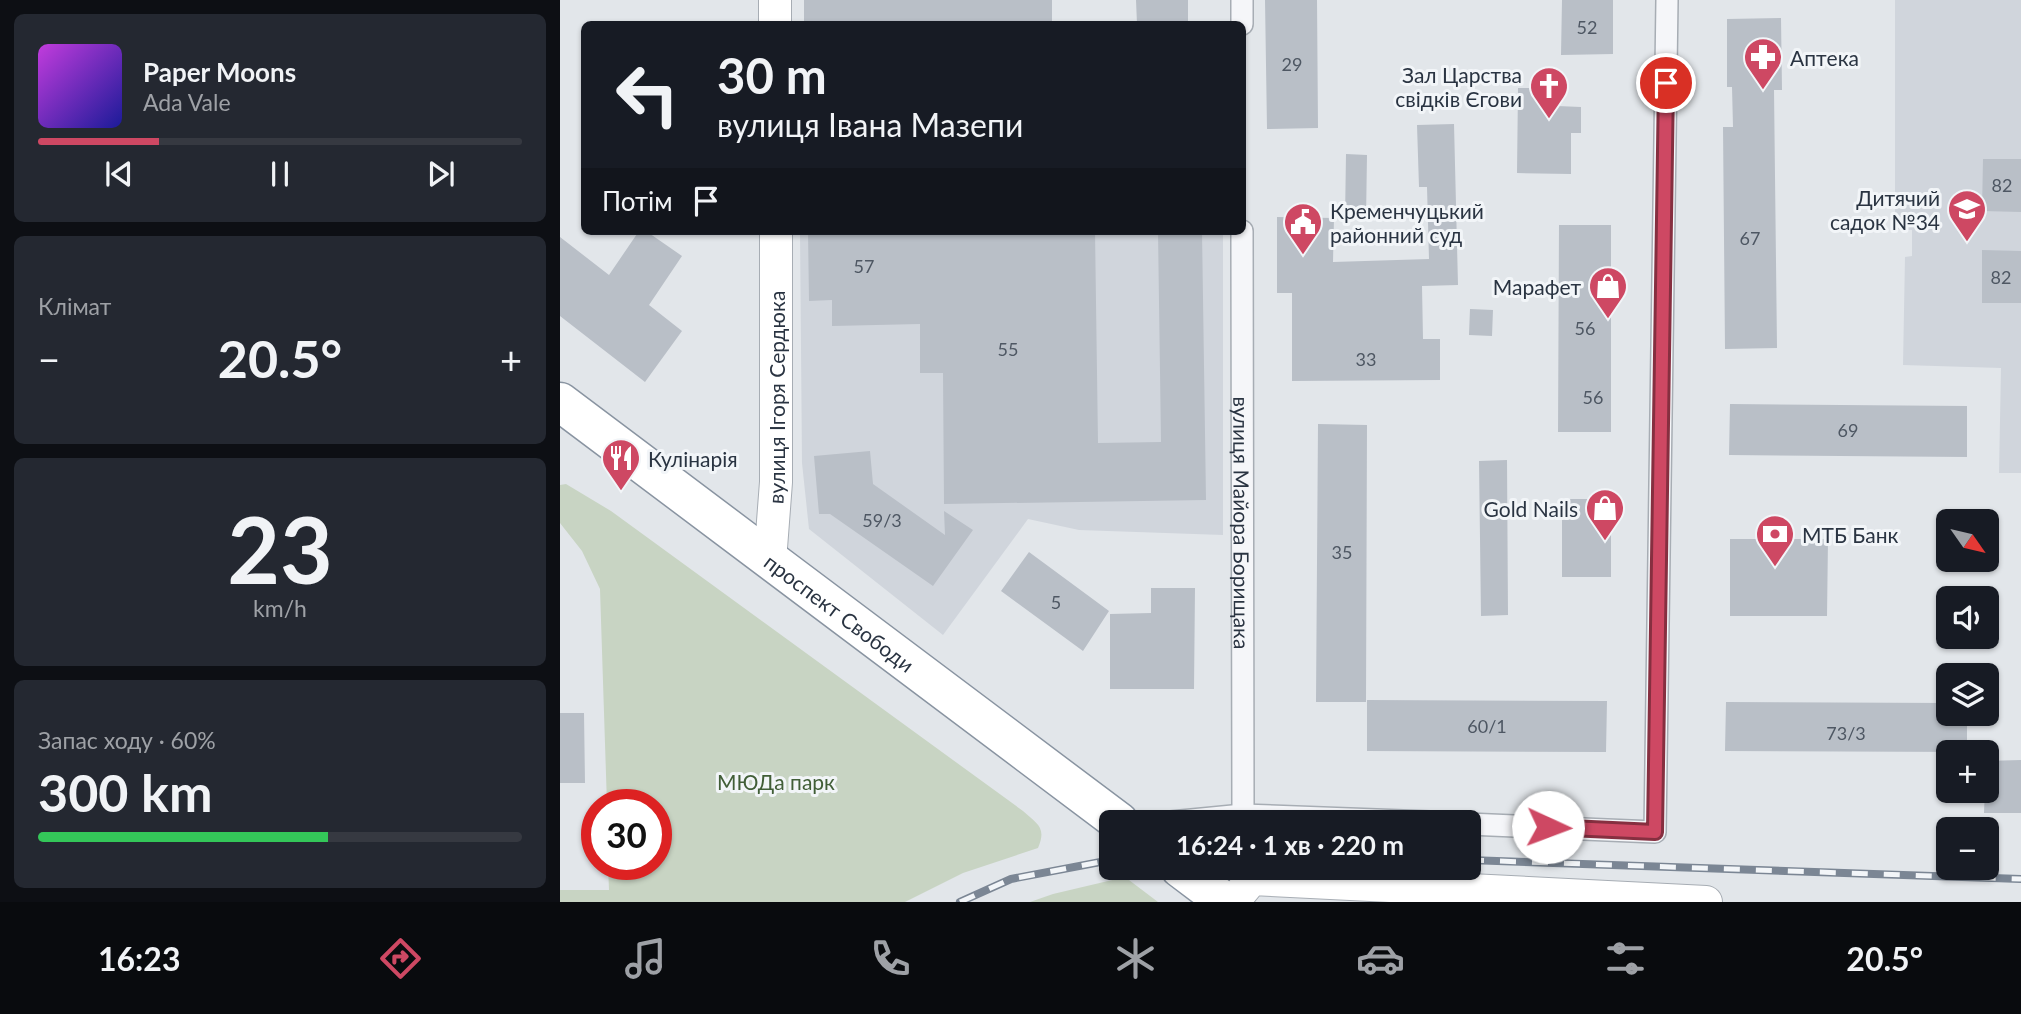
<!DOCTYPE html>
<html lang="uk">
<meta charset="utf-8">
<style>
body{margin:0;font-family:Lato,sans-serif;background:#242831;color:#f1f3f6;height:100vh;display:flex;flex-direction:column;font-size:26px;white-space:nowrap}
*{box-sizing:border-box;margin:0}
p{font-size:23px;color:#9ea1a6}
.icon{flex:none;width:38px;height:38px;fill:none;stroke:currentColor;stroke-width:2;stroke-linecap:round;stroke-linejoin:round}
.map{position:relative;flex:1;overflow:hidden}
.panel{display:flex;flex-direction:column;gap:14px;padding:14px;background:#0d0f14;width:560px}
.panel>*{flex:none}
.banner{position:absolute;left:21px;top:21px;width:665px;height:214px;border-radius:10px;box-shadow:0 2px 5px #0004;background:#171b24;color:#f1f3f6;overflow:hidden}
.needle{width:46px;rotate:124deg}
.tools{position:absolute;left:1376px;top:509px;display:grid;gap:14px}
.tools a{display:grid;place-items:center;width:63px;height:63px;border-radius:10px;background:#171b24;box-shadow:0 2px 5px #0004;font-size:35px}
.speed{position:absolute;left:21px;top:789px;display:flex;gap:14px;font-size:35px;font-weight:700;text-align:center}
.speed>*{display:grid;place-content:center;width:91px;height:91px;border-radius:50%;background:#171b24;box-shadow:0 2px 5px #0004;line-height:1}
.speed .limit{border:10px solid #d22;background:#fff;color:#111}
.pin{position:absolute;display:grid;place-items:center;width:60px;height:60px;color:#fff;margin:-30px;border:4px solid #fff;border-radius:50%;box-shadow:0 2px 7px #0007}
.me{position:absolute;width:77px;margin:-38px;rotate:92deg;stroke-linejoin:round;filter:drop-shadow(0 0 5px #0008)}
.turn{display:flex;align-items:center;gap:24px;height:147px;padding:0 21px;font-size:32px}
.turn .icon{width:91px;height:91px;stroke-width:2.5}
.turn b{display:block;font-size:49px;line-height:60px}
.then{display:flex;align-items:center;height:66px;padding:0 21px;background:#0003;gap:14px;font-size:26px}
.big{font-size:52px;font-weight:700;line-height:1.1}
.panel .widget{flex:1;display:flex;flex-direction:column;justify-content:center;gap:10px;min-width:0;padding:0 24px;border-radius:10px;background:#242831}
.panel .dial{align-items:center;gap:0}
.dial b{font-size:91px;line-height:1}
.song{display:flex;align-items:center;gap:21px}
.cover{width:84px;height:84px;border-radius:10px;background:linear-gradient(135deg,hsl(290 70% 55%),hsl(240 70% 35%))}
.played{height:7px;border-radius:4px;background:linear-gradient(90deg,#ce4863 25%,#363941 25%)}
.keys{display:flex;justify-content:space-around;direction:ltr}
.heat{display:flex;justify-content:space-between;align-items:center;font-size:38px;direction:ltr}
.charge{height:10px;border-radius:5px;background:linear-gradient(90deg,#34c759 60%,#363941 0)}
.trip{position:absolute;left:539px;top:810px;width:382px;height:70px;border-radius:10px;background:#171b24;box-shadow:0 2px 5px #0004;font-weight:700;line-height:70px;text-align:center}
.tab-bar{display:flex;height:112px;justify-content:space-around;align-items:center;background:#090b0e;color:#9ea1a6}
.tab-bar .icon{width:49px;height:49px}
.tab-bar .active{color:#ce4863}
.tab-bar b{font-size:32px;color:#f1f3f6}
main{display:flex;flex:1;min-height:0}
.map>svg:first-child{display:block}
.built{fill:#d0d5dc}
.green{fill:#c8d4c3}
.building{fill:#b9bfc7}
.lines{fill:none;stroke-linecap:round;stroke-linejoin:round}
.street-casing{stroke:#a7adb4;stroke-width:24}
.secondary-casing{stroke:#a7adb4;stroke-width:34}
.highway-casing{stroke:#8994a1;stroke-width:41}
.street{stroke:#f5f6f9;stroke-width:21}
.secondary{stroke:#fff;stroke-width:32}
.highway{stroke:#fff;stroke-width:38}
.rail-casing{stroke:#7b8694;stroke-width:8}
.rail{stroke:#f2f5f8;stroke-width:5;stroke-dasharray:16;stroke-linecap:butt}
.route-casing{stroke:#862f40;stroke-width:18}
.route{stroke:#ce4863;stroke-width:12}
.labels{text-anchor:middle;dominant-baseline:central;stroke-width:6;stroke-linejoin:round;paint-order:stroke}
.number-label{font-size:18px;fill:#4e5763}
.poi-label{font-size:21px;fill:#2a3442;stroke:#f2f5f8;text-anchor:start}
.street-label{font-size:21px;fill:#2a3442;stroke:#f2f5f8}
.park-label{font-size:21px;fill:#415e37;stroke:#f2f5f8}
</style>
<main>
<section class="panel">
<div class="widget">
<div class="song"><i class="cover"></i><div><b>Paper Moons</b><p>Ada Vale</p></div></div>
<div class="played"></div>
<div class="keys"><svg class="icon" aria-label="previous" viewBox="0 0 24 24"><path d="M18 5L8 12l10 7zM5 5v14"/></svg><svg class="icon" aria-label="pause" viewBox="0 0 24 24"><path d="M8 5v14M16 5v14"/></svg><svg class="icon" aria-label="next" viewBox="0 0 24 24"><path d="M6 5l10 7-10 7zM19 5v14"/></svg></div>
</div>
<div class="widget"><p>Клімат</p>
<div class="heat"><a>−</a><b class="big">20.5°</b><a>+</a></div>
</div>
<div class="widget dial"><b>23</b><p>km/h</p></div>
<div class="widget"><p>Запас ходу · 60%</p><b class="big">300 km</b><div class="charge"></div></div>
</section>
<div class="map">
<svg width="1461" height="902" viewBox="0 0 1461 902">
<rect width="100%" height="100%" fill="#e2e6ea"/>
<!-- built -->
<path class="built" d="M1335 0H1461V473H1439L1441 368 1343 365 1345 257 1352 256V230L1335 229Z
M240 231H663V535L519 530 468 519 383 635 249 529 242 463Z"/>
<!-- green -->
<path class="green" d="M6 484 51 511 463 811C477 824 487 827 478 848L403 873 345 902H0V890H49L48 865 96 864V805H47L40 589 22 551 0 523V485Z
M565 877 598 902H470L493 894Z"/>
<!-- building -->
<path class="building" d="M244 0H492V24H244Z
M576 0H628V24H577Z
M705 0H757L758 128 707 129Z
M1002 0H1053V54L1001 55Z
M1221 18 1222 90H1214L1217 348 1165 349 1163 127H1173L1172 87H1167V19Z
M958 88H998L997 106 1021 107V133H1011V174L957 173Z
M894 124 898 285 862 286 863 339H880V380L732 381V293H717V217L774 218 773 262 869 259 867 187H859L857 125Z
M786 154 807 155 806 219H785Z
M1423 159H1461V212L1422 211Z
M999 225H1051V432H998Z
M79 231H86L122 256 89 305 122 331 85 382 0 316V237L49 275Z
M248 231H535L538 443 601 442 598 231H642L646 500 384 504 383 373H360V324L272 326V300L249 301Z
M1422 250 1461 251V303H1422Z
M910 309 933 310 932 336 909 335Z
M1170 404 1407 406V457L1169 455Z
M758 424 807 425 806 702H756Z
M310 451 313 484 385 535 384 511 413 530 373 586 270 514H259L254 456Z
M947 460 948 615 921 616 919 461Z
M1002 499H1051V577H1002Z
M1170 539H1268L1267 616H1170Z
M469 552 549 611 523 651 441 591Z
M591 588H635L634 689H550V614L591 613Z
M807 700 1047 701 1046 752 807 751Z
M1166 702 1388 703V714H1407V752L1165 751Z
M0 713H24L25 783H0Z
M1461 760V813H1424L1426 761Z"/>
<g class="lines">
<defs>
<g id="street">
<path d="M682 0V24"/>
<path id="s1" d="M682 231 683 815"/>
<path d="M611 822 683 815 870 822"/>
<path d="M908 824 1095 832 1107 0"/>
</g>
<g id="secondary">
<path d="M215 0V24"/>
<path id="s2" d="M210 561 216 482V231"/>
<path d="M673 902 692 879 1146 902"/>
</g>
<g id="highway">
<path id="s3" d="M0 402 559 822"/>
<path d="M620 868 665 902"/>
</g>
</defs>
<!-- street casing -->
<use href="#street" class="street-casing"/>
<!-- secondary casing -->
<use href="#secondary" class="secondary-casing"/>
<!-- highway casing -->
<use href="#highway" class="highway-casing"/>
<!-- street -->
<use href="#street" class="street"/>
<!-- secondary -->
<use href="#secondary" class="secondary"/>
<!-- highway -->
<use href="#highway" class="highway"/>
<defs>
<path id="rail" d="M908 860 1461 879
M400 902 451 879 551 860"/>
</defs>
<!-- rail casing -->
<use href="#rail" class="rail-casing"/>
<!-- rail -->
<use href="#rail" class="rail"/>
</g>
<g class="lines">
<defs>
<path id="route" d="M988 827 1095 832 1106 83"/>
</defs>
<!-- route casing -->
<use href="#route" class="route-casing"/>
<!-- route -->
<use href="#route" class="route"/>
</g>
<!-- icons -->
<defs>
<symbol id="pharmacy-pin" viewBox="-11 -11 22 30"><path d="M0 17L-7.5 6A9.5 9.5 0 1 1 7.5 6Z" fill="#ce4863" stroke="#f2f5f8"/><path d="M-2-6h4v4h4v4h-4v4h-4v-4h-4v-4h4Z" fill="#fff"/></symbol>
<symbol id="church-pin" viewBox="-11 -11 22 30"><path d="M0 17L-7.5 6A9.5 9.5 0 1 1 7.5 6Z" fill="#ce4863" stroke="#f2f5f8"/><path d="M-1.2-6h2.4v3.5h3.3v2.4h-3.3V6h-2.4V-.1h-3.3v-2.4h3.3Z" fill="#fff"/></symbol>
<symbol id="school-pin" viewBox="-11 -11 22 30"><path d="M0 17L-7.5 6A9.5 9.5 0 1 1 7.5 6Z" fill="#ce4863" stroke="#f2f5f8"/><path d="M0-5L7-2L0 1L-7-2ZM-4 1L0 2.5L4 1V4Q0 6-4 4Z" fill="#fff"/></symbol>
<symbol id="civic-pin" viewBox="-11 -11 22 30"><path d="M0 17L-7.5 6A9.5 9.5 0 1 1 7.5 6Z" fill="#ce4863" stroke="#f2f5f8"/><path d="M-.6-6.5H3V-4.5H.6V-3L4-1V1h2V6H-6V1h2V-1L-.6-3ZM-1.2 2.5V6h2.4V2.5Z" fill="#fff"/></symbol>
<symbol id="shop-pin" viewBox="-11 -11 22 30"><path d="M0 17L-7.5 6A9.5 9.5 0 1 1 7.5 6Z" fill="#ce4863" stroke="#f2f5f8"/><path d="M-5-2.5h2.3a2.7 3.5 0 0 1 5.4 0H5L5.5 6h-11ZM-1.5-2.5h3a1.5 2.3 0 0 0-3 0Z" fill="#fff"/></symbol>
<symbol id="restaurant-pin" viewBox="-11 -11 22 30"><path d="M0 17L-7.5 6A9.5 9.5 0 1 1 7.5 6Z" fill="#ce4863" stroke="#f2f5f8"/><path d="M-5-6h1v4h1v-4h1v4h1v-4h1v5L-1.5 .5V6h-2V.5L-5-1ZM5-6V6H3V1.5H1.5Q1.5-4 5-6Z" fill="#fff"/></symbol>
<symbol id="bank-pin" viewBox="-11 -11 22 30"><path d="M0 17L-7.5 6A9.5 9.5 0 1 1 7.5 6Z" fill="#ce4863" stroke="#f2f5f8"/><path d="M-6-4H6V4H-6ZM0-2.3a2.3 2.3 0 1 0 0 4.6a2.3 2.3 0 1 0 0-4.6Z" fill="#fff"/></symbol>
</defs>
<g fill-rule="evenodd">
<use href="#pharmacy-pin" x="1181" y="35" width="44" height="60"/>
<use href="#church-pin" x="967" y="64" width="44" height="60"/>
<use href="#school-pin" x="1385" y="187" width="44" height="60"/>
<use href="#civic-pin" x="721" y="200" width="44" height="60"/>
<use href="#shop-pin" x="1026" y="264" width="44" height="60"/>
<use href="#restaurant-pin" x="39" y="436" width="44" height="60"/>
<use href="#shop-pin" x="1023" y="486" width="44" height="60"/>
<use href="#bank-pin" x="1193" y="512" width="44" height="60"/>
</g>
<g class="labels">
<!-- number labels -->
<g class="number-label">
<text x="1027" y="27">52</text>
<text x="732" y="64">29</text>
<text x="1442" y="185">82</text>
<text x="1190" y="238">67</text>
<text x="304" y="266">57</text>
<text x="1441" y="277">82</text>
<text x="1025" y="328">56</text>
<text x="448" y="349">55</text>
<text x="806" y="359">33</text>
<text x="1033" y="397">56</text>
<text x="1288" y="430">69</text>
<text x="322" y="520">59/3</text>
<text x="782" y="552">35</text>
<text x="496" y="602">5</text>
<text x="927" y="726">60/1</text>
<text x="1286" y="733">73/3</text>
</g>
<!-- poi labels -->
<g class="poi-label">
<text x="1230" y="57">Аптeка</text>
<text x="962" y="74" text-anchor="end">Зал Царства<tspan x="962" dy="24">свідків Єгови</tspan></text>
<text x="1380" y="197" text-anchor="end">Дитячий<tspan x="1380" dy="24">садок №34</tspan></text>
<text x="770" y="210">Кременчуцький<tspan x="770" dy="24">районний суд</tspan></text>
<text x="1021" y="286" text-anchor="end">Марафет</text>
<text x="88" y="458">Кулінарія</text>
<text x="1018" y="508" text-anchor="end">Gold Nails</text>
<text x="1242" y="534">МТБ Банк</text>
</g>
<!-- street labels -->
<g class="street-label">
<text stroke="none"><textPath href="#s2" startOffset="164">вулиця Ігоря Сердюка</textPath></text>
<text stroke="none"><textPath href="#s1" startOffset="292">вулиця Майора Борищака</textPath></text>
<text stroke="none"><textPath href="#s3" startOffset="350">проспект Свободи</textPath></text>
</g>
<!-- park labels -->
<g class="park-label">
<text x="216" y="781">МЮДа парк</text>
</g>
</g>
</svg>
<div class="tools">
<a><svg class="needle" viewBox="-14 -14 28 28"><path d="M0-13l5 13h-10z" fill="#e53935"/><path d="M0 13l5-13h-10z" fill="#9ea1a6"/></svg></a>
<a><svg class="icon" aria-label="sound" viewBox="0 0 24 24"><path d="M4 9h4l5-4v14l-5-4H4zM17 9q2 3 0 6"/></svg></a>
<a><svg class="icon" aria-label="layers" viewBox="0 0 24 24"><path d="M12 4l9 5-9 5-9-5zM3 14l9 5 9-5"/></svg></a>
<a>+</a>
<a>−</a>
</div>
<div class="speed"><div class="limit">30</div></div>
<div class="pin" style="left:1106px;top:83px;background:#d93025"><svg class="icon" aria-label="arrive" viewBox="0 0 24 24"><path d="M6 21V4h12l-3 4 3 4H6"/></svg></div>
<svg class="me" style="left:988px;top:827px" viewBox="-20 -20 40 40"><circle r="19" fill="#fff"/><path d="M0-13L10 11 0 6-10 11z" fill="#ce4863"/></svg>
<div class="trip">16:24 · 1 хв · 220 m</div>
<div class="banner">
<div class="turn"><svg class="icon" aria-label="left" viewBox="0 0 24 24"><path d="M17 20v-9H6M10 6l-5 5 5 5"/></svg><div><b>30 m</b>вулиця Івана Мазепи</div></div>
<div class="then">Потім<svg class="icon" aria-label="arrive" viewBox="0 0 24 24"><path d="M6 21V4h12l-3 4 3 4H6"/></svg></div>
</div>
</div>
</main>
<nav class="tab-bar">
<b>16:23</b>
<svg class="icon active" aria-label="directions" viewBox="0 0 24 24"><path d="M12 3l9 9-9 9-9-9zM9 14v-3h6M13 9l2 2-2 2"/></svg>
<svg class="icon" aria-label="music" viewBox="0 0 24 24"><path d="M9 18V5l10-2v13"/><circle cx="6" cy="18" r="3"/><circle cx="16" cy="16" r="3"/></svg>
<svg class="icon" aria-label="phone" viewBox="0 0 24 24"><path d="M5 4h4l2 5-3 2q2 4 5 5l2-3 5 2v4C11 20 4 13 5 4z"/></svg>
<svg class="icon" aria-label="climate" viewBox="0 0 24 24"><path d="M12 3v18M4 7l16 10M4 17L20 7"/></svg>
<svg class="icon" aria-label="car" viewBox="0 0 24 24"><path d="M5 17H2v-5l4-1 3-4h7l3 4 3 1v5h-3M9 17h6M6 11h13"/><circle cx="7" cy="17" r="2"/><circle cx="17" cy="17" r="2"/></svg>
<svg class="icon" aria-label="filters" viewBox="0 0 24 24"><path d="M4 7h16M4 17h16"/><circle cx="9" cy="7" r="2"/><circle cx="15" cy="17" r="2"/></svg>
<b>20.5°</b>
</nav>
